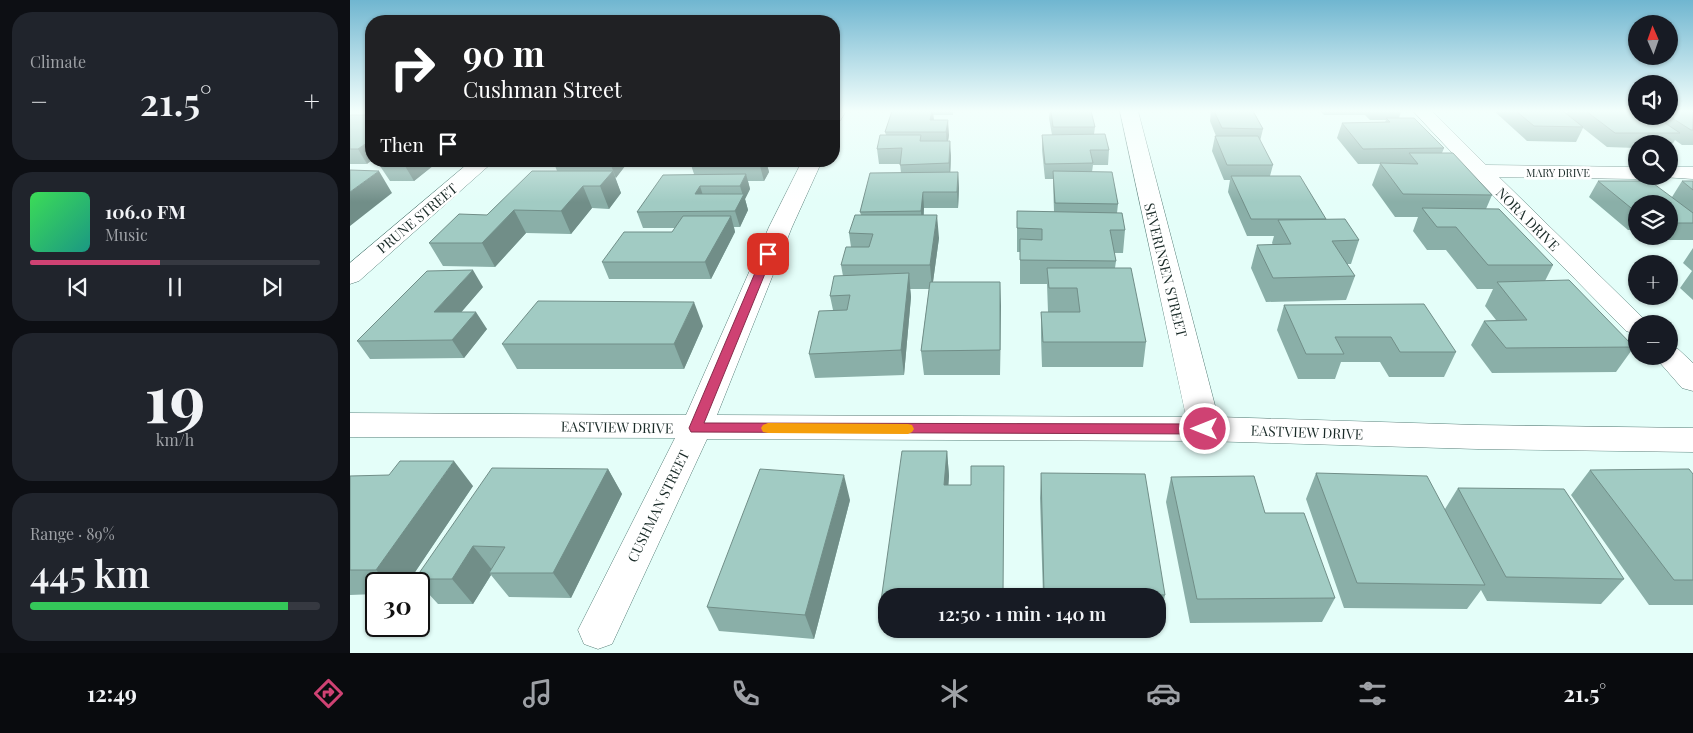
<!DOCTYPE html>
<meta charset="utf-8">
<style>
body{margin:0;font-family:"Playfair Display",serif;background:#20242c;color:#f1f3f6;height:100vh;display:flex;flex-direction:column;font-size:19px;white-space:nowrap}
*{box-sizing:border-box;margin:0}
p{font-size:16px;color:#9ea1a6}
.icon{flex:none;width:28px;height:28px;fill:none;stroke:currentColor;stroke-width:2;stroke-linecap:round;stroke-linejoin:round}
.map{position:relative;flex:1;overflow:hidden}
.side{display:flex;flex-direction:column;gap:12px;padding:12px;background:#0d0f14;width:350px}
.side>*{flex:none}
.banner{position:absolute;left:15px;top:15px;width:475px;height:152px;border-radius:20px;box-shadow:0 1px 4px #0004;background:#202124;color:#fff;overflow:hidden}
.needle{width:32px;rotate:358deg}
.fabs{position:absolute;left:1278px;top:15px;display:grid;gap:10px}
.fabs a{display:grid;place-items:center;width:50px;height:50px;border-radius:50%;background:#171b24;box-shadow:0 1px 4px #0004;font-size:25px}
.speed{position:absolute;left:15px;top:572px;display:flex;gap:10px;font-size:25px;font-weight:700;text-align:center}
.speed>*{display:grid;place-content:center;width:65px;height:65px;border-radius:50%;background:#171b24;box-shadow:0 1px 4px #0004;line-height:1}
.speed .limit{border:2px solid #111;border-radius:8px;background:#fff;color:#111}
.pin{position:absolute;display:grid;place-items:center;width:42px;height:42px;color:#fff;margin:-21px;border-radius:10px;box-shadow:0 2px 8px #0006}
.me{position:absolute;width:55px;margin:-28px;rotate:270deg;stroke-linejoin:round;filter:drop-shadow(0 0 4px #0008)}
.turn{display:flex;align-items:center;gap:18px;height:105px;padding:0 15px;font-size:22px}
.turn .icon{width:65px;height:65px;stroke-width:2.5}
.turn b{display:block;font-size:35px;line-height:42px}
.then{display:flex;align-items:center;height:48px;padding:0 15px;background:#0003;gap:10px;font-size:19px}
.big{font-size:38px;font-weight:600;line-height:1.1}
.side .card{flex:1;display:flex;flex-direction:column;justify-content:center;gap:8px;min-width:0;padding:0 18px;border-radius:20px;background:#20242c}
.side .dial{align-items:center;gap:0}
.dial b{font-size:65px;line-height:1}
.song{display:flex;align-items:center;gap:15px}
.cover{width:60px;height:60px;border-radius:8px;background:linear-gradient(135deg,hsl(130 70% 55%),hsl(170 70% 35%))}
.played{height:5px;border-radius:2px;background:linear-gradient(90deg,#cf4273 45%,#363941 45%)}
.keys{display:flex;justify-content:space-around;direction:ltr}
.heat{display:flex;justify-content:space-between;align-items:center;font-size:28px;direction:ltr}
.charge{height:8px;border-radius:4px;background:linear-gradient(90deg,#34c759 89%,#363941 0)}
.trip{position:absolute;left:528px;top:588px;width:288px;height:50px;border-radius:20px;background:#171b24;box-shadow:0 1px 4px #0004;font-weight:600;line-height:50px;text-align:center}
.tabs{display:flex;height:80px;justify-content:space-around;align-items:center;background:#090b0e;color:#9ea1a6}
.tabs .icon{width:35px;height:35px}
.tabs .selected{color:#cf4273}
.tabs b{font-size:22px;color:#f1f3f6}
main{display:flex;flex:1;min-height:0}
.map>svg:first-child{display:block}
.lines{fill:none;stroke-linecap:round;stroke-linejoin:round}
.minor-casing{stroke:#577e78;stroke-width:1}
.minor{fill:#fff;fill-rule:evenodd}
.wall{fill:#8aafa8}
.shaded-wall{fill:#718e88}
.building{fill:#a1cbc3;stroke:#718e88}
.route{fill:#cf4273;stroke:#872b4b}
.slow{fill:#f59e0b}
.labels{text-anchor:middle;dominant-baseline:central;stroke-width:5;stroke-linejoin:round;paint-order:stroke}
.far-street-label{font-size:11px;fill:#192a27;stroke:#fff}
.street-label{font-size:14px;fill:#192a27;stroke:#fff}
</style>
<main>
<section class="side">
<div class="card"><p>Climate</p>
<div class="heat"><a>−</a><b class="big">21.5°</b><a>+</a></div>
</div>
<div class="card">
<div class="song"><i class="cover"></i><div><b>106.0 FM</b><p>Music</p></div></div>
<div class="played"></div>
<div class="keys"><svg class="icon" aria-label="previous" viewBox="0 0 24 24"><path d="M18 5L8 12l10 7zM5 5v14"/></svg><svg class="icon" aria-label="pause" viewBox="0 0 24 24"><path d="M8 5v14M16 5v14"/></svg><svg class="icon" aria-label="next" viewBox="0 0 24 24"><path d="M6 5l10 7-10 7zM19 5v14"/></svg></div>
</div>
<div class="card dial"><b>19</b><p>km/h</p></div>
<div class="card"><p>Range · 89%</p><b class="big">445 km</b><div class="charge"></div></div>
</section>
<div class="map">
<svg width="1343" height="653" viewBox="0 0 1343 653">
<rect width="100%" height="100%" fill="#e4fef9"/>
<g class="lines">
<defs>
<path id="minor" d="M484 111H496L490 121 484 122Z
M770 111H788L868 417 1127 425 1343 428V452L1127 449 855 441 357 439 262 644 248 649 234 644 228 630 325 438 0 437V413L336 415 419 227 452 161H472L442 227 367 415 836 417Z
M1063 111H1082L1136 165 1286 167V176L1293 177 1286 179 1149 177 1299 324H1286V334L1276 331 1123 175Z
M121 161H144L9 281 0 284V263Z
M1319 167H1343V179L1312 177 1319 176Z
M1319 347 1328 349 1343 363V391L1332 388 1304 356H1319Z"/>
</defs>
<!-- minor casing -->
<use href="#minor" class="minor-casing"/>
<!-- minor -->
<use href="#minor" class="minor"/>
</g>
<!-- wall -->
<path class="wall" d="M542 111H603V115H583L584 120 599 135 598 141 601 156 600 172H608L609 188 608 208H574V215L589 238 583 282H650V375H574L571 351 579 289H560L561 297 554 375 465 378 459 354 483 310 480 296 493 276 491 265 501 247 499 233 511 215 510 212 551 173 550 164H529L527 149 536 135 535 132Z
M700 111H741L745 127 744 134 759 150 758 165H743L742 172 768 204 767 213 775 230 773 253H764L766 261 765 268 796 342 793 367H692L691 337V312H698L697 284H670V252H667V211L704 212 703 179H695L692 150V135H702L699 118Z
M861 111H903L913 129 910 141 923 165 920 176 976 219 1009 240 1001 264H997L1005 276 996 300 916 302 901 268 907 245H923L922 243 924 236H897L878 192 880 180H874L862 151 865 136H866L860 121Z
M970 111H1051L1049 118 1094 148 1092 153 1142 195 1136 209 1203 265 1195 281 1284 347 1266 372 1142 373 1121 345 1134 321 1146 320 1135 306 1143 289H1127L1096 250H1077L1063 231 1068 217H1045L1022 185 1030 164H1008L987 138 992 123 1035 122 1036 120H1020L1015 115H974Z
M1144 111H1213L1216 114 1218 111H1285L1293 116H1319V111H1343V145H1332L1325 140 1320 148H1319V144H1286V148L1257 147 1233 128 1226 142 1177 141Z
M0 115 17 164H0Z
M89 161 64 181H40L30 166Z
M204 161H279L265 178 271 193 259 209 242 208 221 234 176 233 145 267 93 266 79 243 137 215 207 171 204 163Z
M344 161H429L427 165H417L419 172 414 181H398L400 189 395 199 398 210 390 227H384L385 232 361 279H259L252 262 322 232 325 228H293L287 212 344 174 341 165Z
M1248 181 1322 197 1332 181H1343V240H1308L1304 236H1319V204H1286V230H1278L1239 197Z
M1343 248V300L1330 288 1342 271 1333 263Z
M133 287 111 312 137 329 114 358 20 359 7 341Z
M934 305 1106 352 1094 377H1039L1030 362H991L985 379H948L927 330Z
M353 326 334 369H167L152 344Z
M597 451 599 476 598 485H621L654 466V491L536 596V629H653V631L535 632 530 608Z
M258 469 272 494 221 598 159 597 141 575 123 604H88L65 579Z
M1240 470 1343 474V605H1299L1221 495Z
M691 473 815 595 810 620H806V596H693L690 498Z
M966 473 1095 509 1108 488 1274 579 1251 604 1137 601 1131 590 1117 609 994 608 956 499Z
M0 476 123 486 57 584H26V594L0 595Z
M821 477 915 513 985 598 972 622 840 623 816 502Z
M500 500 464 639 369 631 357 607Z"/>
<!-- shaded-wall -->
<path class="shaded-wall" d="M582 111H583L584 122 580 120Z
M598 120 599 135 597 147 596 132Z
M21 140V161L17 164 8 149Z
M600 141 601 156 600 179 599 163Z
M61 161H89L64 181 55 166Z
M261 161H279L266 178 260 163Z
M412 161H416L419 172 414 181 410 166Z
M29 171 42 193 0 226V192Z
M263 171 271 193 259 209 250 186Z
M608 172 609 188 608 208 607 192Z
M396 174 400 189 395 199 398 210 390 227 385 211 393 196 390 186Z
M233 186 242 208 221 234 211 211Z
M350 186 355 202 345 194Z
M573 192 574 208 572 227 571 211Z
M164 210 176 233 145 267 132 243Z
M587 215 589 238 582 289 580 265Z
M381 216 385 232 361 279 355 262Z
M123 270 133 287 96 330 84 312Z
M559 273 561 297 554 375 551 350Z
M650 282 651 306 650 375Z
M344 302 353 326 334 369 324 344Z
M126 312 137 329 114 358 102 340Z
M597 451 599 476 597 510 594 485Z
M104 461 123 486 57 584H40L26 570Z
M258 469 272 494 221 598 203 573Z
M494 475 500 500 464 639 455 615Z
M123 546 143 571 139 573 141 575 123 604 102 579Z"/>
<!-- building -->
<path class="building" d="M542 111H582L580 120H598L596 132H535Z
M701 111H741L745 127H703Z
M864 111H903L913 129 872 128Z
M1166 111H1213L1233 127 1184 126Z
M1236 111H1285L1286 112V116H1293L1297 119H1309L1330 133H1265Z
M1319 111H1343V130H1341L1319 116Z
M0 115H21V140L8 149H0Z
M1036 118H1064L1094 148 1013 149 992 123 1040 122Z
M755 134 759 150H740L743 163 695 164 692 135Z
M530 135H571L570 141H600L599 163 550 165 552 148 527 149Z
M865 136H908L923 165H877Z
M1059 153H1103L1142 195 1053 194 1030 163 1068 164Z
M36 161H61L55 166H30Z
M205 161H261L260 163H204Z
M344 161H412L410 166 341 165Z
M0 170 29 171 0 192Z
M182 171H263L250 186H233L211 211 164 210 132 243H79L109 214 137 215Z
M703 171 762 172 768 204 705 203Z
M608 172 607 192H573L571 211 510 212 520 173Z
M396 174 390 186H350L345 194H394L385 211 287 212 313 175Z
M881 176H950L976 219H901Z
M1248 181H1300L1343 213V223H1319V204H1286V212Z
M1332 181H1343V190Z
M1072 208 1149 209 1203 265H1138L1106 227H1087Z
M667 211 772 213 775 230H760L766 261 670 260V239L692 240V229L667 228Z
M505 215H587L580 265H491L496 247H519L523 234 499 233Z
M333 216H381L355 262H252L274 232H322Z
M995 219 1009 240 982 241 1005 276 923 278 907 245 941 244 928 220Z
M697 268H781L796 342H693L691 312H730L727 288H699Z
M123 270 84 312H126L102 340 7 341 77 271Z
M559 273 551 350 459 354 469 311 497 310 500 295 480 296 484 276Z
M1219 280 1284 347 1156 348 1134 321 1177 320 1147 282Z
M580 282H650V350L571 351Z
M188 301 344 302 324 344H152Z
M1074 304 1106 352H1050L1041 337H985L994 354H956L934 305Z
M552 451H597L594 485H621V466H654L653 596H536V608H530Z
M50 461H104L26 570H0V476L39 475Z
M142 468 258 469 203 573H139L155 547 123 546 102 579H65Z
M410 469 494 475 455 615 357 607Z
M1339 469 1343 474V580H1324L1240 470Z
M691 473 795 474 815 595 694 593Z
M966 473 1077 476 1135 585 1007 583Z
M904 476 915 513H954L985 598 847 599 821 477Z
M1108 488 1214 489 1274 579 1156 577Z"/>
<!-- sky -->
<linearGradient id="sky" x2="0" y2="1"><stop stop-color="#70b6d0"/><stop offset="0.55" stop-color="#f3fffc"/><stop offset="1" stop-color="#f3fffc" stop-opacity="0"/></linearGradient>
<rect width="1343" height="202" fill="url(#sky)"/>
<!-- route -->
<path class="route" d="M418 251 423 254 354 423 855 424 860 426 861 429 860 433 855 434 341 432 339 428 413 254Z"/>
<!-- slow -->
<path class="slow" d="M418 423 558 424 562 425 564 429 562 432 558 434 418 433 413 432 411 428 413 425Z"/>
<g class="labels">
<!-- far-street labels -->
<g class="far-street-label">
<text x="1208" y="172">MARY DRIVE</text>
</g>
<!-- street labels -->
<g class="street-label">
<text transform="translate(67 218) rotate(-40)">PRUNE STREET</text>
<text transform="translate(1178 219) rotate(45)">NORA DRIVE</text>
<text transform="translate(816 270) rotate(76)">SEVERINSEN STREET</text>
<text transform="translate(267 427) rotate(1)">EASTVIEW DRIVE</text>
<text transform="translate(957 432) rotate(2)">EASTVIEW DRIVE</text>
<text transform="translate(308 506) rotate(-64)">CUSHMAN STREET</text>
</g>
</g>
</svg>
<div class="fabs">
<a><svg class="needle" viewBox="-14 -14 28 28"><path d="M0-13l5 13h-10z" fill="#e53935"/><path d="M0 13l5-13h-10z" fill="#9ea1a6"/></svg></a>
<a><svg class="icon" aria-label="sound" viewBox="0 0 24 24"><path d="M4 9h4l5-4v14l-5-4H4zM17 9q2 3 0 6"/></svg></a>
<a><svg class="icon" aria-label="search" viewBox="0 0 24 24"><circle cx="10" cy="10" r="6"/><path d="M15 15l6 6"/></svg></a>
<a><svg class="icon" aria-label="layers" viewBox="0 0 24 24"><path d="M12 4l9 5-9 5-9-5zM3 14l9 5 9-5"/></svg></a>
<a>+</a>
<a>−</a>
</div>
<div class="speed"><div class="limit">30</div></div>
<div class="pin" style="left:418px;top:254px;background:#d93025"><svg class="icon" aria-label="arrive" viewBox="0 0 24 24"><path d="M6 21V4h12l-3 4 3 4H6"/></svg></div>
<svg class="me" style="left:855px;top:429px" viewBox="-20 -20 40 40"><circle r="17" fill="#cf4273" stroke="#fff" stroke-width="3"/><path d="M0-11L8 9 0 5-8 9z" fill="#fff"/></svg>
<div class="trip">12:50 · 1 min · 140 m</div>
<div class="banner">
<div class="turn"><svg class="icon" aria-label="right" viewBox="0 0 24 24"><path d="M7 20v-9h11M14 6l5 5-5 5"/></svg><div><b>90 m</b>Cushman Street</div></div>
<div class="then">Then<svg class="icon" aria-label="arrive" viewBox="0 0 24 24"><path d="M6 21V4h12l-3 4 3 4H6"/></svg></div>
</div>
</div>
</main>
<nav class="tabs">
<b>12:49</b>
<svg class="icon selected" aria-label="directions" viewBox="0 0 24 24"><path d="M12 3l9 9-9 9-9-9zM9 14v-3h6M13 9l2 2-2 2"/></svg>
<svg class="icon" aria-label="music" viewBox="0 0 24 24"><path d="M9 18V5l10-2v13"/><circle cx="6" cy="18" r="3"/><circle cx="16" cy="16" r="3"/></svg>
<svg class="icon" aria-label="phone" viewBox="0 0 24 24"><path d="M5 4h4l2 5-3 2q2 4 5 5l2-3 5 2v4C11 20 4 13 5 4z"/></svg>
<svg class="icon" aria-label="climate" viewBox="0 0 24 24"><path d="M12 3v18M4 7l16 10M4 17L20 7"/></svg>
<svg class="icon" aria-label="car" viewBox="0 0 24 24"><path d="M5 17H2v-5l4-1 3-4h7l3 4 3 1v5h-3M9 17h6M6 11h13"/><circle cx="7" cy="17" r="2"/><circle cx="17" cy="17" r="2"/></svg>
<svg class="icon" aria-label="filters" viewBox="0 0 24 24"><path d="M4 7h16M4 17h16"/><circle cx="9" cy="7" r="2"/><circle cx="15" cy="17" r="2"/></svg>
<b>21.5°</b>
</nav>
